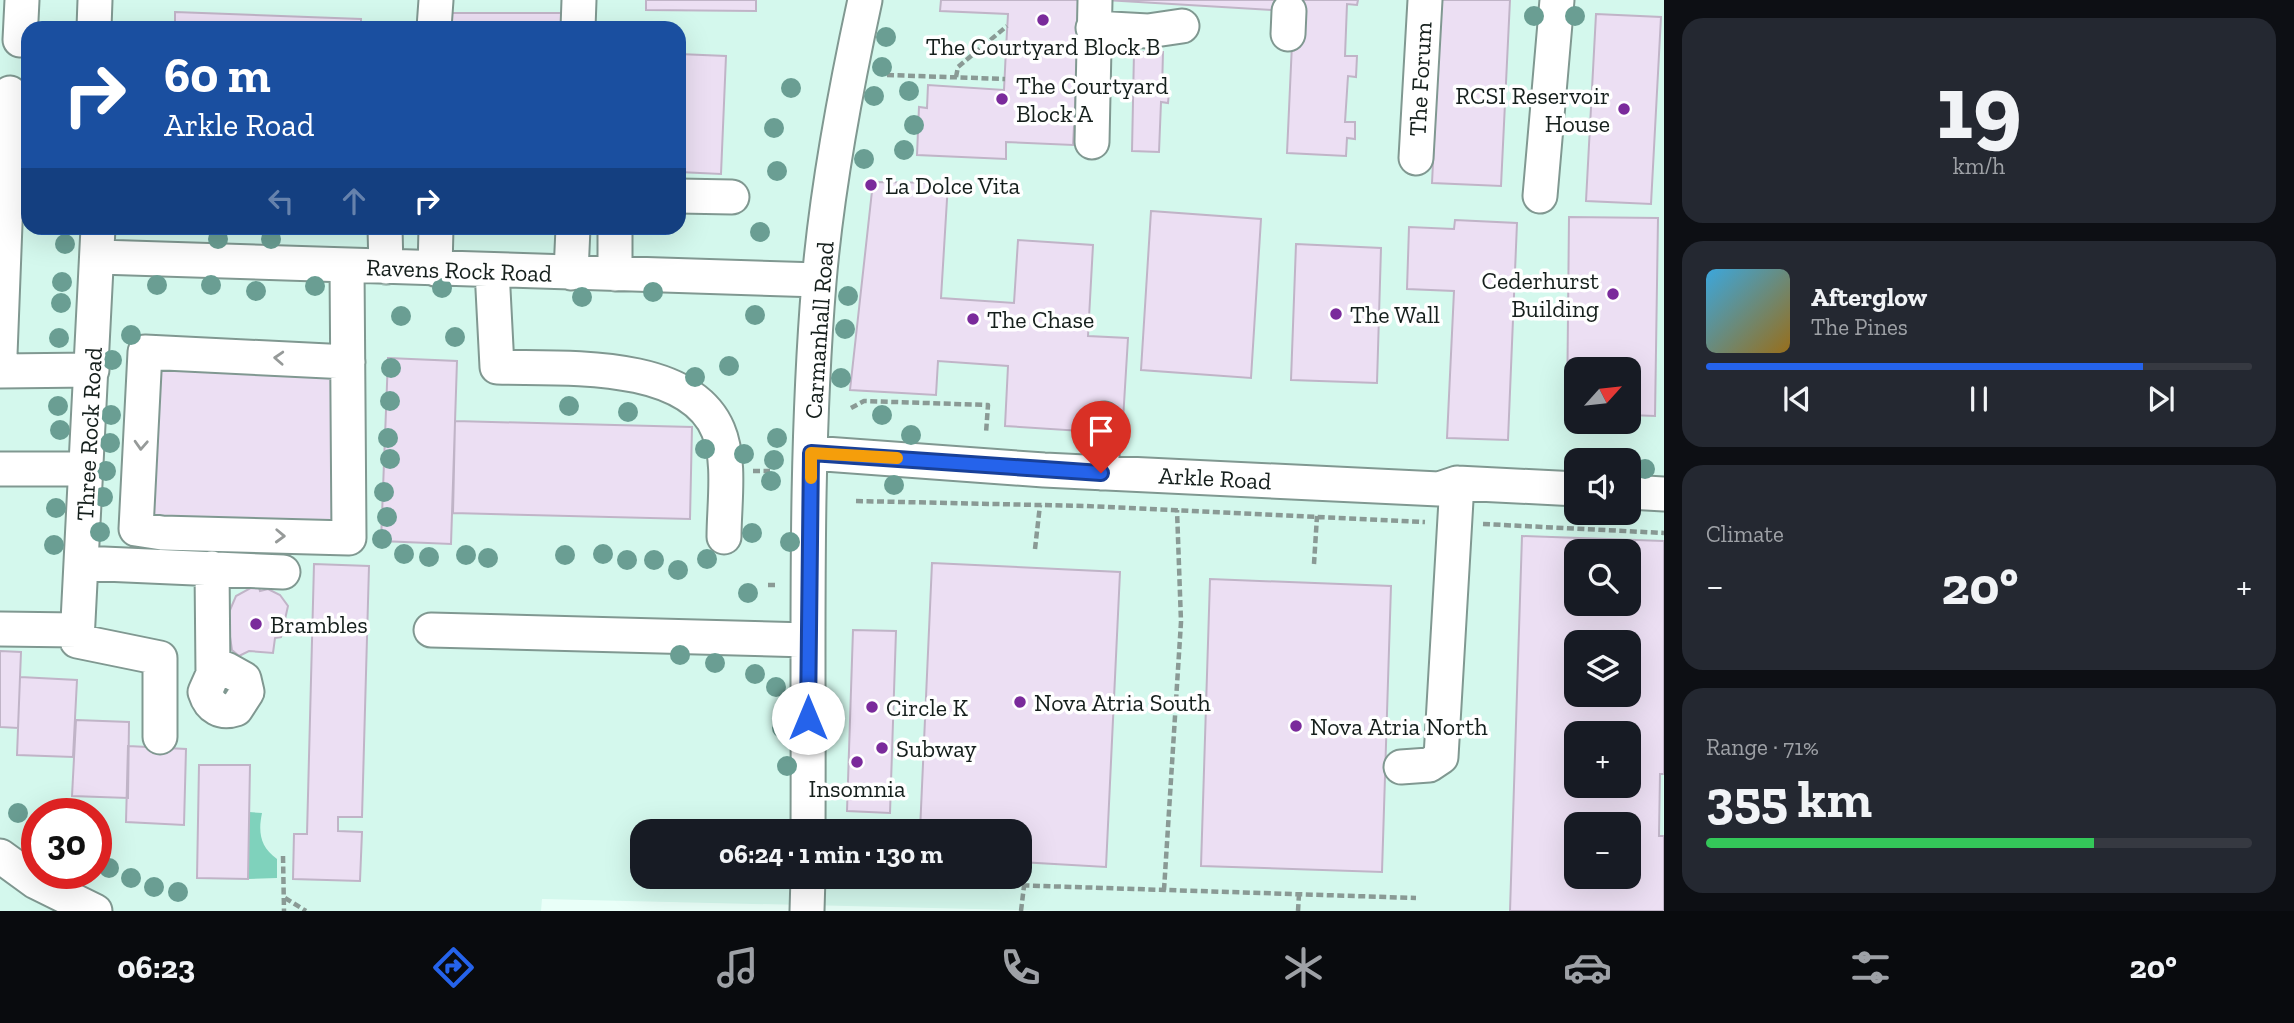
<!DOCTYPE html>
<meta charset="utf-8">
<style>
body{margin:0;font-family:"Zilla Slab",serif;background:#242831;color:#f1f3f6;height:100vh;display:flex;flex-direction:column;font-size:26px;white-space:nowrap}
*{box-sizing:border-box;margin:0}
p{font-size:23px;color:#9ea1a6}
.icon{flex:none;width:38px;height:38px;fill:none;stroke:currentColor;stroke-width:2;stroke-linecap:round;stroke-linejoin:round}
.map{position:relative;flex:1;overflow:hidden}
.side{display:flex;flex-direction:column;gap:18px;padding:18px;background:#0d0f14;width:630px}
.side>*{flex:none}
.guide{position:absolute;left:21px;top:21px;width:665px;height:214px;border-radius:21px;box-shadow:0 7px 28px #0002;background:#1a4fa0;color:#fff;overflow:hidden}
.needle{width:46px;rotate:63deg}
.fabs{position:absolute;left:1564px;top:357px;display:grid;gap:14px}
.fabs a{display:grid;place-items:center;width:77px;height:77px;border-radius:14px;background:#171b24;box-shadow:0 7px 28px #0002;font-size:35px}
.speed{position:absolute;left:21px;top:798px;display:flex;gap:14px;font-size:35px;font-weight:700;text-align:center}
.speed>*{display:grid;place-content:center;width:91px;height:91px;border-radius:50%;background:#171b24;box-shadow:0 7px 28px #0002;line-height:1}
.speed .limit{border:10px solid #d22;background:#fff;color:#111}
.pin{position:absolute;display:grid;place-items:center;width:60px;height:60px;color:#fff;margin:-72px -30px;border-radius:50% 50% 50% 0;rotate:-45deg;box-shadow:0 0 7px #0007}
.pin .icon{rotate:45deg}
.me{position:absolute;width:77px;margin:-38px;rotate:0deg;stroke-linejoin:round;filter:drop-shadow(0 0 5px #0008)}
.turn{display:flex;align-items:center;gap:24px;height:147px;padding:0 28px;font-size:32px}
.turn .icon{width:91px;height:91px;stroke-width:2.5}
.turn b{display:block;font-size:49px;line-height:60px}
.lanes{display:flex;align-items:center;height:66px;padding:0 28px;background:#0003;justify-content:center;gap:35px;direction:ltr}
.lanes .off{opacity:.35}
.big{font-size:52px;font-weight:700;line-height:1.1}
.side .widget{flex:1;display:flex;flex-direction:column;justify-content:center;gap:10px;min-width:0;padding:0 24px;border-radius:21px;background:#242831}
.side .dial{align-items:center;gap:0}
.dial b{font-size:91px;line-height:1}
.song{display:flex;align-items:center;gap:21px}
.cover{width:84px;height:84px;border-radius:10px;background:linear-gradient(135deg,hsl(200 70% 55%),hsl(40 70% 35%))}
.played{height:7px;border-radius:4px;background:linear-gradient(90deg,#2563eb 80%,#363941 80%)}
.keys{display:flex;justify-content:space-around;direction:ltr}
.heat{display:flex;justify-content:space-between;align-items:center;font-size:38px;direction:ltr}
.charge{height:10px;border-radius:5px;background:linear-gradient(90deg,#34c759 71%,#363941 0)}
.trip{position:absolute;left:630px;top:819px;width:402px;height:70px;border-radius:21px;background:#171b24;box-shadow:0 7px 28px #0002;font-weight:700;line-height:70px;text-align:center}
.dock{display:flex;height:112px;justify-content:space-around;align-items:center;background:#090b0e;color:#9ea1a6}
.dock .icon{width:49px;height:49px}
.dock .current{color:#2563eb}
.dock b{font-size:32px;color:#f1f3f6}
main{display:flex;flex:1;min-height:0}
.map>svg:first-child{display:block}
.built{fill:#d4f8ed;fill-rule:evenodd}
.water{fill:#7fd2bc}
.building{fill:#ecdff3;stroke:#c0b4c7;stroke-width:2;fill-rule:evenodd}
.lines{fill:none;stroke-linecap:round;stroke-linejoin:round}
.minor-casing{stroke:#809891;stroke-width:37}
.path{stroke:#8a9a95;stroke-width:4.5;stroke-dasharray:7 3.5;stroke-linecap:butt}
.minor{stroke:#fff;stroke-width:33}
.tree{fill:#6a9e93}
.oneway{stroke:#969a99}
.route-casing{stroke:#184099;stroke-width:18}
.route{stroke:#2563eb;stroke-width:12}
.slow{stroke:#f59e0b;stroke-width:12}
.poi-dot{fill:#7a2a9b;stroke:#fff;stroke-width:2.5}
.labels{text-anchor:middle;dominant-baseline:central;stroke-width:7;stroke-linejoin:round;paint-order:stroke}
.poi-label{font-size:24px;fill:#151f1c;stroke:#fff;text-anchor:start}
.street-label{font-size:24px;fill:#151f1c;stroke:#fff}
</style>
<main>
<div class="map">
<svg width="1664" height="911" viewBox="0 0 1664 911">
<rect width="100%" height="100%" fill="#e9fff8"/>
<!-- built -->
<path class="built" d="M0 0H1664V911H1061L542 899 541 911H0ZM28 28H679V228H28ZM1577 369H1629V422H1577ZM1577 460H1629V513H1577ZM1577 551H1629V604H1577ZM1577 642H1629V695H1577ZM1577 733H1629V786H1577ZM37 814H96V873H37ZM1577 824H1629V877H1577ZM642 831H1020V877H642Z"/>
<!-- water -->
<path class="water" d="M249 812 262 813C258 832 260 847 277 859V878L248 879Z"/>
<!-- building -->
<path class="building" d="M646 0H756V11L646 10Z
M941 0H1080L1078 50 1006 49 1008 14 940 11Z
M1105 0H1294L1289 11Z
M1294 0H1358L1357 5 1347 4 1345 56H1357L1356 77 1348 76 1345 122H1355V139L1347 138 1346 156 1287 153Z
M1441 0H1510L1501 186 1432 183Z
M175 12 361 19V28H175Z
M443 13H566V28H443Z
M1596 14 1661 17 1651 204 1586 201Z
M1006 49 1078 50 1073 145 1006 142V159L917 155 919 107 927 108 928 85 1004 90Z
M1134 52H1163L1162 91 1169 92 1168 103 1161 102 1159 152 1132 151Z
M679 54 726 56 721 174 679 172Z
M873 182 948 183 941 298 1014 303 1018 240 1093 245 1088 336 1128 338 1123 420 1081 417V431L1005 426 1008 366 938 361 936 395 850 390Z
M1151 211 1261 219 1251 378 1141 370Z
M1569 217 1658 218 1655 416 1629 415V369H1577V415L1567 414Z
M1455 220 1517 223 1508 440 1447 438 1454 291 1407 289 1409 227 1454 229Z
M1296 244 1381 248 1377 383 1291 380Z
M388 358 457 361 451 544 381 541Z
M152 369 337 374 333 525 148 520Z
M455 421 692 427 690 519 453 513Z
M1522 536 1664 541V774H1660L1659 836H1664V911H1510ZM1577 551H1629V604H1577ZM1577 642H1629V695H1577ZM1577 733H1629V786H1577ZM1577 824H1629V877H1577Z
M932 563 1120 572 1106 867 1020 862V831H920Z
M314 564 369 566 362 817H338V831L362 832 360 881 293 879 294 834H307Z
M1210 579 1391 586 1382 872 1201 866Z
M258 584 260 591 268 589 280 595 288 606 281 637 275 638 273 653 249 651 239 656 232 650 227 617 236 596Z
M853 630 896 631 890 813 847 811Z
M0 651 21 652 18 728 0 727Z
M20 677 77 680 73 757 17 755Z
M76 720 129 722 128 798 72 796Z
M128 746 186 749 184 825 126 822Z
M199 765H250L248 879 197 878Z"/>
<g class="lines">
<defs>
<path id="minor" d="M22 0 20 40H28
M94 28 95 0
M434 28 436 0
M578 28 579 0
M1093 28 1148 31 1182 26
M1288 34 1289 11
M1092 142 1095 0
M1416 158 1425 0
M679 196 732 197
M1540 196 1557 0
M98 228 77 641 160 658V737
M385 228 386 267
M615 228V274
M99 257 819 280
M347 266 349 538 162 533 136 529 145 352 348 362
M435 269 436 228
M492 270 497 367C560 369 688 359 718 430 731 460 724 505 724 537
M571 273 573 228
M0 355 10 93
M0 371 92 370
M811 453 1044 470 1439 489 1457 483 1577 489
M0 469H87
M1101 473 1104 419
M1629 492 1664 494
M81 563 283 572
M212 568 213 674 205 692C210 708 221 714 236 709L247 692 244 679 226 669 213 674
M0 629 77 630
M431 630 808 640
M1401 767 1429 765 1441 757 1457 483
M808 831C809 648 804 464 819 282 827 187 845 92 865 0
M0 856 36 882 95 911
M807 911 808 877"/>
</defs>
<!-- minor casing -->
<use href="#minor" class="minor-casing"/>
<!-- path -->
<path class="path" d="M887 75 1005 79
M956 77 958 67 1007 26
M851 408 864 401 988 405 986 433
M753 471H770
M856 501 1086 506 1425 522
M1483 524 1664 533
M1035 549 1040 505
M1314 564 1317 516
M768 585H778
M283 856 284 911
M886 881 1416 898
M1164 890 1181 622 1177 510
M285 898 306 911
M1021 911 1024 886
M1298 911 1299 894"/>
<!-- minor -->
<use href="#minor" class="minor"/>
</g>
<!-- trees -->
<g class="tree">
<circle cx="1534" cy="16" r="10"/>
<circle cx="1575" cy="16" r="10"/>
<circle cx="886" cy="37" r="10"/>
<circle cx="882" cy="67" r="10"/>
<circle cx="791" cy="88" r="10"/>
<circle cx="909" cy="91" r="10"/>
<circle cx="874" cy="96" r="10"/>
<circle cx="914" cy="125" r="10"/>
<circle cx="774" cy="128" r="10"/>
<circle cx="904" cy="150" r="10"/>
<circle cx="864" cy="159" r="10"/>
<circle cx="777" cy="171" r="10"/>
<circle cx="760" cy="232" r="10"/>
<circle cx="218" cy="239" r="10"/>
<circle cx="271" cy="239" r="10"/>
<circle cx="65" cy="244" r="10"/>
<circle cx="62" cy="282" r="10"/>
<circle cx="157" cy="285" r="10"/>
<circle cx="211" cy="285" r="10"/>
<circle cx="315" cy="286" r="10"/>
<circle cx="442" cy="288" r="10"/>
<circle cx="256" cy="291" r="10"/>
<circle cx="653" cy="292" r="10"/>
<circle cx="848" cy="296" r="10"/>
<circle cx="582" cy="297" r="10"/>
<circle cx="61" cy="303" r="10"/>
<circle cx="755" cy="315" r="10"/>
<circle cx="401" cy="316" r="10"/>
<circle cx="845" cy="329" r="10"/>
<circle cx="131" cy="335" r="10"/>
<circle cx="455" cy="337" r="10"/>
<circle cx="59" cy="338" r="10"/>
<circle cx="112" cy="360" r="10"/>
<circle cx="729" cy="366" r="10"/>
<circle cx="391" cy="368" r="10"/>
<circle cx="695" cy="377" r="10"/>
<circle cx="841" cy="378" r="10"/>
<circle cx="390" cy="401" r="10"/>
<circle cx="58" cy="406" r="10"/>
<circle cx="569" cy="406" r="10"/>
<circle cx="628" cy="412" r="10"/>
<circle cx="111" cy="415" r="10"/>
<circle cx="882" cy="415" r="10"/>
<circle cx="60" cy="430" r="10"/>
<circle cx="911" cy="435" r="10"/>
<circle cx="388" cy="438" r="10"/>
<circle cx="777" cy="438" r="10"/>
<circle cx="110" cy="443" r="10"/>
<circle cx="705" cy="449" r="10"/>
<circle cx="744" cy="454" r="10"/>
<circle cx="390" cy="459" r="10"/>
<circle cx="774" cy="460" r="10"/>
<circle cx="1645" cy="469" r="10"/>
<circle cx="106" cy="471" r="10"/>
<circle cx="771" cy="481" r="10"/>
<circle cx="894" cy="485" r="10"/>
<circle cx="384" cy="492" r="10"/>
<circle cx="103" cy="497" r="10"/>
<circle cx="56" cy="508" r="10"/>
<circle cx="387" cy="517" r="10"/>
<circle cx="100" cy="532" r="10"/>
<circle cx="752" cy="533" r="10"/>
<circle cx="382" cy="539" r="10"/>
<circle cx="790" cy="542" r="10"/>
<circle cx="54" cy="545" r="10"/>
<circle cx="404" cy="554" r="10"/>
<circle cx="603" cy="554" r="10"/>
<circle cx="466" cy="555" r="10"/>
<circle cx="565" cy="555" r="10"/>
<circle cx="429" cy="557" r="10"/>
<circle cx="488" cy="558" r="10"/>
<circle cx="707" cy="559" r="10"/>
<circle cx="627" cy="560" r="10"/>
<circle cx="654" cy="560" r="10"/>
<circle cx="678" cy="570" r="10"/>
<circle cx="748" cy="593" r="10"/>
<circle cx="680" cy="655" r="10"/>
<circle cx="715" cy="663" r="10"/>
<circle cx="755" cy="674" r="10"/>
<circle cx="776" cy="687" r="10"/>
<circle cx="782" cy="728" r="10"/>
<circle cx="787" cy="766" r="10"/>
<circle cx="18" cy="813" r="10"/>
<circle cx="109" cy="868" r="10"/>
<circle cx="131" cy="878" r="10"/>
<circle cx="154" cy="887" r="10"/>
<circle cx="178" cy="892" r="10"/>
</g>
<!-- one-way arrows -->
<defs><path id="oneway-chevron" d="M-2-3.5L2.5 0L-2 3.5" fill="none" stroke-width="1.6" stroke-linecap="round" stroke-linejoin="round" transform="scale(1.75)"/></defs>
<g class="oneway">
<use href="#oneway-chevron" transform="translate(279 358) rotate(-177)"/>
<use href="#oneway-chevron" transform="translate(141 445) rotate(93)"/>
<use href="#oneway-chevron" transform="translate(280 536) rotate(2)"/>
</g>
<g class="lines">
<defs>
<path id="route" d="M808 718 811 453 1101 473"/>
</defs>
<!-- route casing -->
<use href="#route" class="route-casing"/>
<!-- route -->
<use href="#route" class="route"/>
<!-- slow -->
<path class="slow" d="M811 478V453L897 458"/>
</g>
<!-- markers -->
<g class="poi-dot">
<circle cx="1043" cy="20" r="7"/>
<circle cx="1002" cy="99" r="7"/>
<circle cx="1624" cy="109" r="7"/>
<circle cx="871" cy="185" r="7"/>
<circle cx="1613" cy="294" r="7"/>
<circle cx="1336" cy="314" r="7"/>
<circle cx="973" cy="319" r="7"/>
<circle cx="256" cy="624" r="7"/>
<circle cx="1020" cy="702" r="7"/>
<circle cx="872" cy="707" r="7"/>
<circle cx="1296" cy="726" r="7"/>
<circle cx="882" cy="748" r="7"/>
<circle cx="857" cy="762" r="7"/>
</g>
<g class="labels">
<!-- poi labels -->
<g class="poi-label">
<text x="1043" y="46" text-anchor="middle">The Courtyard Block B</text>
<text x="1016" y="85">The Courtyard<tspan x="1016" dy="28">Block A</tspan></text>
<text x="1610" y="95" text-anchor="end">RCSI Reservoir<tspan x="1610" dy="28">House</tspan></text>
<text x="885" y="185">La Dolce Vita</text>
<text x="1599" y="280" text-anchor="end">Cederhurst<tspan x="1599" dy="28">Building</tspan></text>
<text x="1350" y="314">The Wall</text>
<text x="987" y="319">The Chase</text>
<text x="270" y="624">Brambles</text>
<text x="1034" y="702">Nova Atria South</text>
<text x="886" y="707">Circle K</text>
<text x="1310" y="726">Nova Atria North</text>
<text x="896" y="748">Subway</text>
<text x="857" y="788" text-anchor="middle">Insomnia</text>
</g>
<!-- street labels -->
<g class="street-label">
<text transform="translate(1420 79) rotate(-87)">The Forum</text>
<text transform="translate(459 270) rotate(2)">Ravens Rock Road</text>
<text transform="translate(819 330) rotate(-86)">Carmanhall Road</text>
<text transform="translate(89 434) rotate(-87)">Three Rock Road</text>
<text transform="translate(1215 478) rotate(3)">Arkle Road</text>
</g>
</g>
</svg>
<div class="fabs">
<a><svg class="needle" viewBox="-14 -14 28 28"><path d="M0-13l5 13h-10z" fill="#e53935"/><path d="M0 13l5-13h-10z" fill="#9ea1a6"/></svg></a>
<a><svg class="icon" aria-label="sound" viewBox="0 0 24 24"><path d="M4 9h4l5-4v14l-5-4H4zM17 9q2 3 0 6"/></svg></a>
<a><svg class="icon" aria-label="search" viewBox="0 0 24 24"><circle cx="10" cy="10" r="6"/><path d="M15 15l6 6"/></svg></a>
<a><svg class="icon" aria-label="layers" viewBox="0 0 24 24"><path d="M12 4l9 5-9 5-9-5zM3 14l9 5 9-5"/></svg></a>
<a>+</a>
<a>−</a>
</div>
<div class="speed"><div class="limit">30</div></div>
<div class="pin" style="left:1101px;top:473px;background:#d93025"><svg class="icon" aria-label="arrive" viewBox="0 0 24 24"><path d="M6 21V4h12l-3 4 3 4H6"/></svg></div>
<svg class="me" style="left:808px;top:718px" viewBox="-20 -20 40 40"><circle r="19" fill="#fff"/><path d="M0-13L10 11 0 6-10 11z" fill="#2563eb"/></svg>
<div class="trip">06:24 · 1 min · 130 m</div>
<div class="guide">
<div class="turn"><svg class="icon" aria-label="right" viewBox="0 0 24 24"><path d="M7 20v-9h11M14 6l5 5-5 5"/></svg><div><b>60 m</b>Arkle Road</div></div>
<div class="lanes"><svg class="icon off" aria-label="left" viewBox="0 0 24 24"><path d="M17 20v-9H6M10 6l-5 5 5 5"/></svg><svg class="icon off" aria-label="ahead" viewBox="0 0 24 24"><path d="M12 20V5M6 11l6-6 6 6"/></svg><svg class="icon" aria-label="right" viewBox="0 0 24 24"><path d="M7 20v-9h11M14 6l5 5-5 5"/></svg></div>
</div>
</div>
<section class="side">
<div class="widget dial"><b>19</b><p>km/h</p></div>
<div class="widget">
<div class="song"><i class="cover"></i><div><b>Afterglow</b><p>The Pines</p></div></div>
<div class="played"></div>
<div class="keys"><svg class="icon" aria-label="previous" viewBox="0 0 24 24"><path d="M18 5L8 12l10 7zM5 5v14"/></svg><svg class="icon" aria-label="pause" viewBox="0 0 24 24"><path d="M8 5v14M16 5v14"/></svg><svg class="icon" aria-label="next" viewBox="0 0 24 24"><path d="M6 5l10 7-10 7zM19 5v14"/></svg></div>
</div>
<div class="widget"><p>Climate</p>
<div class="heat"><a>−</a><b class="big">20°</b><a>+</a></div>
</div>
<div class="widget"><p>Range · 71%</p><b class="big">355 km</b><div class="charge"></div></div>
</section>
</main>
<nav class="dock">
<b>06:23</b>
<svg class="icon current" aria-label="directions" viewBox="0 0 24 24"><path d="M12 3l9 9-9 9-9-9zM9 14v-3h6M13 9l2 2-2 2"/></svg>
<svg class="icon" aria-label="music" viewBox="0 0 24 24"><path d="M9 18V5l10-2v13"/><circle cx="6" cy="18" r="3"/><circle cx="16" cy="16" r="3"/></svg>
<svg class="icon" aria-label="phone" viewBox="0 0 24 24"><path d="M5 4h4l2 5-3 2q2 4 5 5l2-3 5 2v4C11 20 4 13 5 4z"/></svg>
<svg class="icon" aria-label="climate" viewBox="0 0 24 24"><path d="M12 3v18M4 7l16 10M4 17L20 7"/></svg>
<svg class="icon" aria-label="car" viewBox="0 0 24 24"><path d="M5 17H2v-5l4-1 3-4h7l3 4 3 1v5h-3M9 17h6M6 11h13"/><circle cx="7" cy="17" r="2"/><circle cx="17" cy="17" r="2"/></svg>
<svg class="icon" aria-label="filters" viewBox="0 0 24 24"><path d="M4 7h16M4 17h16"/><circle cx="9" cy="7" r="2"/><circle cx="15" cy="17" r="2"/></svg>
<b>20°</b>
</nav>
